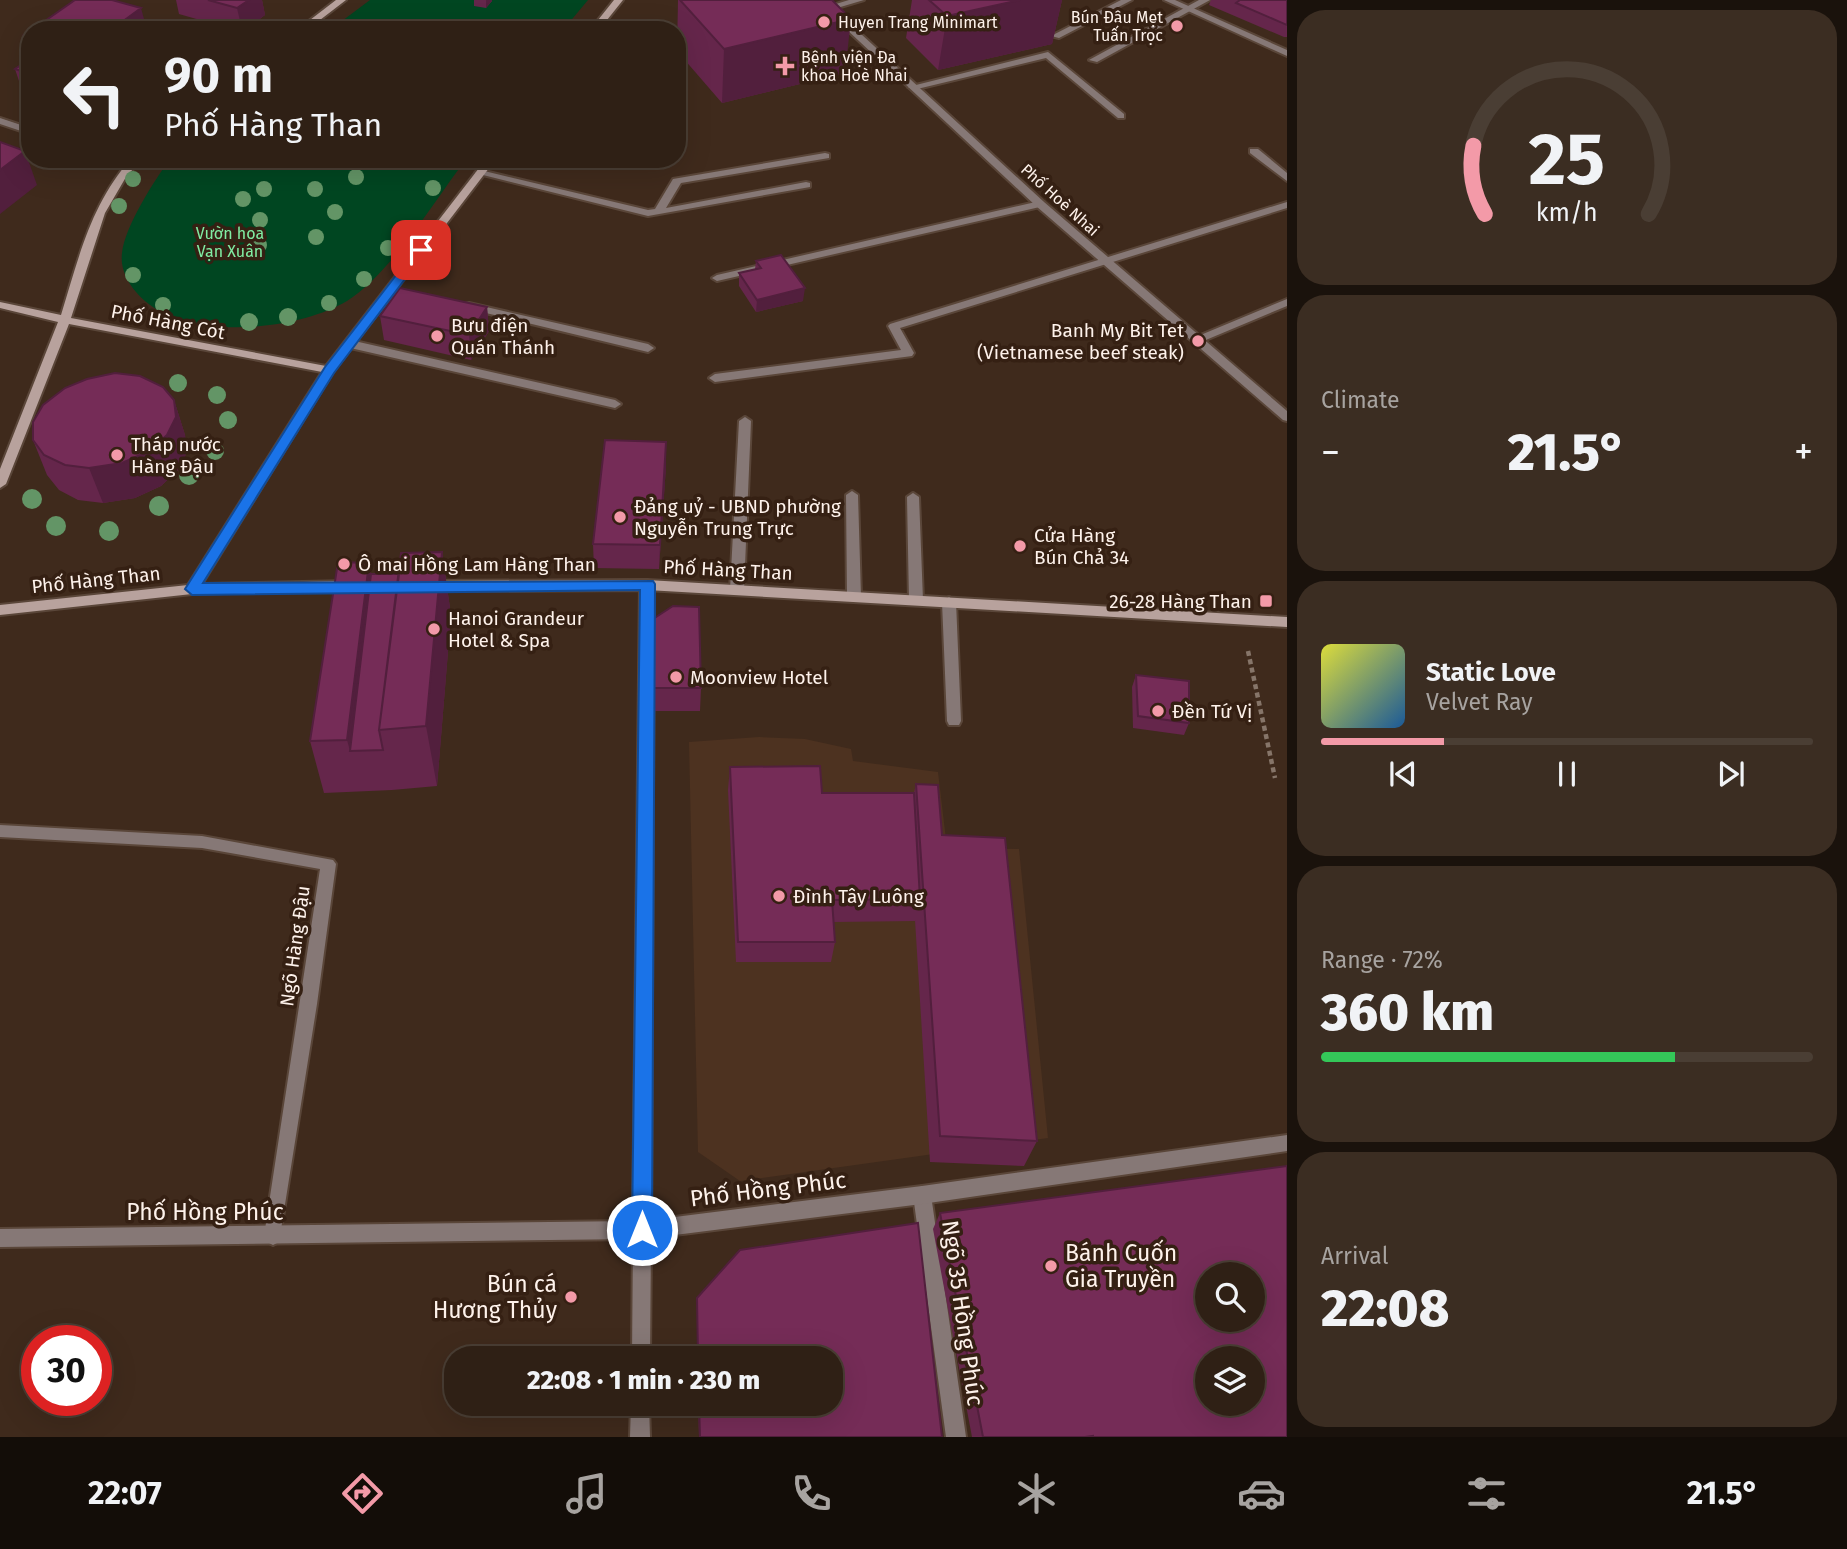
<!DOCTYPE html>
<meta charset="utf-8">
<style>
body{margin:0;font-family:"Fira Sans",sans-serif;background:#3b2d22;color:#f1f3f6;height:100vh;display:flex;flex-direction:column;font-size:26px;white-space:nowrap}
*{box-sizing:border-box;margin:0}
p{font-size:23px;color:#a7a3a0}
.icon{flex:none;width:38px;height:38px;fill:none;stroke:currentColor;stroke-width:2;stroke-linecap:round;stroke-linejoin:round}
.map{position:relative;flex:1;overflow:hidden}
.drawer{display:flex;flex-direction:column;gap:10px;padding:10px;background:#1a120c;width:560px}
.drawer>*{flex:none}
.top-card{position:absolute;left:21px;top:21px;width:665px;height:147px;border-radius:28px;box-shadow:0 7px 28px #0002,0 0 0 2px #4a3e34;background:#2f2015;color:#f1f3f6;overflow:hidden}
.tools{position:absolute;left:1195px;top:1262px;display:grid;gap:14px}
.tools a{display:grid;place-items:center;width:70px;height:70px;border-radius:50%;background:#2f2015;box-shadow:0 7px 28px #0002,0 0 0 2px #4a3e34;font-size:35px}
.speed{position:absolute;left:21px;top:1325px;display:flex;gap:14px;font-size:35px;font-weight:700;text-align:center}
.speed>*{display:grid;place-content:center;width:91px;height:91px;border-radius:50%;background:#2f2015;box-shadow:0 7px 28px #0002,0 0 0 2px #4a3e34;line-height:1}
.speed .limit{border:10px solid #d22;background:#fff;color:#111}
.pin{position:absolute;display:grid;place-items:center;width:60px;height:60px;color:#fff;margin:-30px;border-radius:14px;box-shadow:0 4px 10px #0006}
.me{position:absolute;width:77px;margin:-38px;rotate:0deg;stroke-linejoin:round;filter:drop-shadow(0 0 5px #0008)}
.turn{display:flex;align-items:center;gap:24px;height:147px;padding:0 28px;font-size:32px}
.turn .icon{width:91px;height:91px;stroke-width:2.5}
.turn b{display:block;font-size:49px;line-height:60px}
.big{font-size:52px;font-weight:800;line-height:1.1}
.drawer .widget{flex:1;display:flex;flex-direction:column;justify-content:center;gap:10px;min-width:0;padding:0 24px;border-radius:28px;background:#3b2d22}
.drawer .dial{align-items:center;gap:0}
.dial svg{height:182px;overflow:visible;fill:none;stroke:#4a3e34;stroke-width:7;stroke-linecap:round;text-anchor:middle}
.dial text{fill:#f1f3f6;stroke:none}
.song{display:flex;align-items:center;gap:21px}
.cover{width:84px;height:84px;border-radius:10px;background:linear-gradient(135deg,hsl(60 70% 55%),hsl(210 70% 35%))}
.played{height:7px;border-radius:4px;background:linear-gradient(90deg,#f39aa8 25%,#4a3e34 25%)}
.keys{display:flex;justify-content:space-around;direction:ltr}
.heat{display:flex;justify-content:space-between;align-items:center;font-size:38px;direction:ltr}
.charge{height:10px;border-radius:5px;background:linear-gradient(90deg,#34c759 72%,#4a3e34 0)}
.trip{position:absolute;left:444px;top:1346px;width:399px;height:70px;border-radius:28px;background:#2f2015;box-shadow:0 7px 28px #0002,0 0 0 2px #4a3e34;font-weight:800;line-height:70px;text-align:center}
.menu{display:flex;height:112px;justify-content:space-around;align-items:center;background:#130d08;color:#a7a3a0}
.menu .icon{width:49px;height:49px}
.menu .current{color:#f39aa8}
.menu b{font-size:32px;color:#f1f3f6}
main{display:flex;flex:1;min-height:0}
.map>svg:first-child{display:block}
.built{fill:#4d3220}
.green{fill:#004621}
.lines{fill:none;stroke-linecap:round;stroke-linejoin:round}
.lane-casing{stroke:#5a4639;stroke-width:4}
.street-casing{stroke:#5a4639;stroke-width:4}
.secondary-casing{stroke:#5a4639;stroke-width:4}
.path{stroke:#867569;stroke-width:4.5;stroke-dasharray:5 3.5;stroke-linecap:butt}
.lane{fill:#867876;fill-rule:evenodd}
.street{fill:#867876;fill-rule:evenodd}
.secondary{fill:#b8a29d;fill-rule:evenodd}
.tree{fill:#639566}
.wall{fill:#65264b}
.shaded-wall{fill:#521f3d}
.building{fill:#752c57;stroke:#521f3d;stroke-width:2;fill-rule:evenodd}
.route{fill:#1a73e8;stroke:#114b97;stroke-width:2}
.poi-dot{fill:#f39aa8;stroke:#352013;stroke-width:2.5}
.labels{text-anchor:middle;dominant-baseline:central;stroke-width:7;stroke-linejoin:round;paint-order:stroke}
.far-poi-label{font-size:16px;fill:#fef2eb;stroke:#352013;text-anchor:start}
.far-street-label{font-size:16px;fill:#fef2eb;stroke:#352013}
.far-park-label{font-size:16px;fill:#80eda3;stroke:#352013}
.street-label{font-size:19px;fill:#fef2eb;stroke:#352013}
.poi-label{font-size:19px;fill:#fef2eb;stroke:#352013;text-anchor:start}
.near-street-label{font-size:23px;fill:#fef2eb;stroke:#352013}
.near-poi-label{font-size:23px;fill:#fef2eb;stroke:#352013;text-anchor:start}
</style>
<main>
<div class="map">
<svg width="1287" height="1437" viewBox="0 0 1287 1437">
<rect width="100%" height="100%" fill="#3f2a1c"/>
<!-- built -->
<path class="built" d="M759 737 805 739 851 749 853 761 938 772 947 848 1019 849 1048 1138 740 1181 698 1152 689 742Z"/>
<!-- green -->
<path class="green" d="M370 0H588L563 30H330Z
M170 159H466C434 202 390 274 347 301 295 332 178 343 136 292 127 281 120 268 122 253 125 226 154 181 170 159Z"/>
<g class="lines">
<defs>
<path id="lane" d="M849 0H864L827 11 823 8Z
M1121 0H1132L1059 38 1051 36Z
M1199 0H1210L1097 62 1089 60Z
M1048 52 1124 114V118H1118L1046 58 913 90 908 87Z
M1250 149H1258L1287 173V181L1250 153Z
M825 153 829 154V158L681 183 666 208 806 182 810 183V187L648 216 475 173 480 170 648 210 655 209 673 179Z
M1040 201 1044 202V206L717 281 712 278 717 275Z
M1287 202V208L900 328 914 353 912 356 715 382 709 378 715 374 901 350 888 326 890 324Z
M1287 299V306L1201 342H1193L1191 339Z
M469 303 648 344 654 348 648 352 465 308V304Z
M350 340 615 400 621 404 615 408 346 347V341Z
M745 417 751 421 744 590 737 595 730 590 739 421Z
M852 491 858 495 861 597 854 602 847 597 846 495Z
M913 493 919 497 923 600 916 605 909 600 907 497Z
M949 597 956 602 961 721 959 725H949L947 721 942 602Z
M0 825 202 836 333 860 336 864 317 1004 279 1242 273 1245 267 1242 264 1236 320 869 202 848 0 837Z
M922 1186 928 1189 931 1195 966 1437H946L913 1195 916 1189Z"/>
<path id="street" d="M815 0H824L1044 202 1287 411V421L1283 420 1036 206Z
M1164 0H1175L1287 50V56Z
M0 118 30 128V134L0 124Z
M114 159H130L137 163 132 166Z
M647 580 654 585 651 1220 922 1186 1287 1135V1151L922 1204 651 1238 650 1358H632L633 1239 0 1247V1229L633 1221 640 585Z
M631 1404H649L650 1437H630Z"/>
<path id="secondary" d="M336 0H346L307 30H297Z
M614 0H623L599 30H590Z
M131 159H142L126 177 105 213 71 318 326 366 486 159H496L333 372 202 584 351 581 356 583 358 586 356 589 192 594 0 615V605L188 585 322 372 69 324 6 484 0 488V469L58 322 0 308V302L61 315C78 260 91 203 131 159Z
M647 580 1287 617V627L647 590 427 591 420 586 427 581Z"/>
</defs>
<!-- lane casing -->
<use href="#lane" class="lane-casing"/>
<!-- street casing -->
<use href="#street" class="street-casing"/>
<!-- secondary casing -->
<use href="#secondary" class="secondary-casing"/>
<!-- path -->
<path class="path" d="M1248 651 1275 778"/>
<!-- lane -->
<use href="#lane" class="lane"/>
<!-- street -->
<use href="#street" class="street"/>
<!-- secondary -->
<use href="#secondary" class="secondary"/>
</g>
<!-- trees -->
<g class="tree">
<circle cx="356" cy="177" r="8"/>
<circle cx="133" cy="179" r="8"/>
<circle cx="433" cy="188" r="8"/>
<circle cx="264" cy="189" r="8"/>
<circle cx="315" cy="189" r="8"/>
<circle cx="243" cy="199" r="8"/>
<circle cx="119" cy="206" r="8"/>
<circle cx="335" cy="212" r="8"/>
<circle cx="260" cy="220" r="8"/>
<circle cx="316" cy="237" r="8"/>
<circle cx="259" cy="245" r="8"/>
<circle cx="388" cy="248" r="8"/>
<circle cx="133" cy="275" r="8"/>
<circle cx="364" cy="279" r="8"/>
<circle cx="329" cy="303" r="8"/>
<circle cx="163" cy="305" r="8"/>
<circle cx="288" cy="317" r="9"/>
<circle cx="249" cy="322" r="9"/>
<circle cx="178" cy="383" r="9"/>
<circle cx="217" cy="395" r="9"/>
<circle cx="228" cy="420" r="9"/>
<circle cx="215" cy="451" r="9"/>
<circle cx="189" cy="475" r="10"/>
<circle cx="32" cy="499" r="10"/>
<circle cx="159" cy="506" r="10"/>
<circle cx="56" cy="526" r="10"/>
<circle cx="109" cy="531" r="10"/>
</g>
<!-- wall -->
<path class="wall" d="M176 0H262L265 15 245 30H235L179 14Z
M474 0H492V1L486 8 474 6Z
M678 0H832L845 73 722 103 677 51Z
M912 0H1062L1052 44 938 70 906 38Z
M1211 0H1287V37H1284L1209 5Z
M30 31V54L24 35Z
M30 59V95L23 93 15 69Z
M756 261 803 301 756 312 739 286V273L755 269Z
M487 307 489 331 471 360 384 340 380 316Z
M174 400 185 435 187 452 178 470 161 486 135 498 103 503 78 500 59 490 47 475 33 440Z
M666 442V466L659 569 594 568 593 544Z
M442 552 451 615 437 786 392 790 324 793 310 741 369 563 371 574H398Z
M653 619 701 688 700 711H653Z
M1136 675 1189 723 1184 735 1133 728 1132 687Z
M730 767 822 793H914L916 784 942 835 1037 1141 1024 1166 930 1162 915 920V921L834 922 835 942 831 962H736L728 790Z
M940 1213 1287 1437H972L933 1229Z
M918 1223 942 1437H699L698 1404H831V1358H698L697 1298 740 1250Z"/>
<!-- shaded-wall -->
<path class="shaded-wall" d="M249 0H262L265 15 245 30H242L237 8Z
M486 0H492V1L486 8Z
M1020 0H1062L1052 44 938 70 947 16Z
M141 8 147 30H111Z
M851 19 845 73 722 103 724 49Z
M25 151 37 185 0 214V170Z
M805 288 803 301 756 312 757 300Z
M487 307 489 331 471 360 469 335Z
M174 400 185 435 187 452 178 470 161 486 135 498 103 503 89 468Z
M666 442V466L659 569 660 545Z
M442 552 451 615 437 786 426 726Z
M369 563 380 617 350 751 347 740Z"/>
<!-- building -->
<path class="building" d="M75 0H112L141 8 111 30H32Z
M208 0H249L237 8Z
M680 0H832L851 19 724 49Z
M929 0H1020L947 16Z
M1240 0H1287V25L1236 3Z
M30 31V37L24 35Z
M30 59V74L15 69Z
M0 142 25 151 0 170Z
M781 255 805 288 757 300 739 273 761 268 756 261Z
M400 288 487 307 469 335 380 316Z
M115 373 140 376 163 387 174 400 176 417 167 435 149 451 122 463 89 468 65 465 44 455 33 440V422L43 405 65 388 87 379Z
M605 440 666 442 660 545 593 544Z
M442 552 426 726 379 730 401 553Z
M338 562 369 563 347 740 310 741Z
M371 574H399L379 730 383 750 350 751Z
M673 606 699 607 701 688H653V619Z
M1136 675 1189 681V723L1138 716Z
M820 766 822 793H914L920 899 832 900 835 942H738L730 767Z
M916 784 938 785 942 835 1005 838 1037 1141 940 1136Z
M1287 1166V1437H1093V1436L1085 1437H983L940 1213ZM1208 1274H1253V1320H1208ZM1208 1358H1253V1404H1208Z
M918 1223 942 1437H700L699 1404H831V1358H698L697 1298 740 1250Z"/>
<!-- route -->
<path class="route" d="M421 247 427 250 334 373 203 583 653 581 655 584 652 1230 649 1237 642 1240 634 1237 632 1230 640 590 192 595 185 589 325 367 417 248Z"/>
<!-- markers -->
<g class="poi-dot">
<circle cx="824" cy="22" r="7"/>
<circle cx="1177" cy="26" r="7"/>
<path d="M781.5 55.5h7v7h7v7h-7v7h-7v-7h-7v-7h7z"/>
<circle cx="437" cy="336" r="7"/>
<circle cx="1198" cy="341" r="7"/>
<circle cx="117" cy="455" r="7"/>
<circle cx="620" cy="517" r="7"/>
<circle cx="1020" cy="546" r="7"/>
<circle cx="344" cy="564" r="7"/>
<rect x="1259" y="594" width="14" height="14" rx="3.5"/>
<circle cx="434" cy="629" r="7"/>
<circle cx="676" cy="677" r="7"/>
<circle cx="1158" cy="711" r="7"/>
<circle cx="779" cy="896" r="7"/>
<circle cx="1051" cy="1266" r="7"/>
<circle cx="571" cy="1297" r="7"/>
</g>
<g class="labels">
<!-- far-poi labels -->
<g class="far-poi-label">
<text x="1163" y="17" text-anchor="end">Bún Đậu Mẹt<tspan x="1163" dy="18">Tuấn Trọc</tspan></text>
<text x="838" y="22">Huyen Trang Minimart</text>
<text x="801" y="57">Bệnh viện Đa<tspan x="801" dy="18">khoa Hoè Nhai</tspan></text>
</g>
<!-- far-street labels -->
<g class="far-street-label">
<text transform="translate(1060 200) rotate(42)">Phố Hoè Nhai</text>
</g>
<!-- far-park labels -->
<g class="far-park-label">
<text x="230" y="233">Vườn hoa<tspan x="230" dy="18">Vạn Xuân</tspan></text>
</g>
<!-- street labels -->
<g class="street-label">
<text transform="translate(168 322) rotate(11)">Phố Hàng Cót</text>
<text transform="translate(728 570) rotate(3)">Phố Hàng Than</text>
<text transform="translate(96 580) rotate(-6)">Phố Hàng Than</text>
<text transform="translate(295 946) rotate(-82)">Ngõ Hàng Đậu</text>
</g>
<!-- poi labels -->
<g class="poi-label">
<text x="451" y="325">Bưu điện<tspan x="451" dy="22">Quán Thánh</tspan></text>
<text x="1184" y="330" text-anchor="end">Banh My Bit Tet<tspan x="1184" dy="22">(Vietnamese beef steak)</tspan></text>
<text x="131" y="444">Tháp nước<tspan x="131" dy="22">Hàng Đậu</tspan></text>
<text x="634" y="506">Đảng uỷ - UBND phường<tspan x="634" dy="22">Nguyễn Trung Trực</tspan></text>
<text x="1034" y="535">Cửa Hàng<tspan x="1034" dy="22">Bún Chả 34</tspan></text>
<text x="358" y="564">Ô mai Hồng Lam Hàng Than</text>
<text x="1252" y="601" text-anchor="end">26-28 Hàng Than</text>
<text x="448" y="618">Hanoi Grandeur<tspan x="448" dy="22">Hotel &amp; Spa</tspan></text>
<text x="690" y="677">Moonview Hotel</text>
<text x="1172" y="711">Đền Tứ Vị</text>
<text x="793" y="896">Đình Tây Luông</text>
</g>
<!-- near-street labels -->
<g class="near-street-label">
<text transform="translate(768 1189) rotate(-7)">Phố Hồng Phúc</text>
<text x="205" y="1212">Phố Hồng Phúc</text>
<text transform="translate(963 1313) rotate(82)">Ngõ 35 Hồng Phúc</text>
</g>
<!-- near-poi labels -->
<g class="near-poi-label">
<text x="1065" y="1253">Bánh Cuốn<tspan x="1065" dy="26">Gia Truyền</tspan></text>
<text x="557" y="1284" text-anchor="end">Bún cá<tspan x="557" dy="26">Hương Thủy</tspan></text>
</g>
</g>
</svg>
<div class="tools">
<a><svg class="icon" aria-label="search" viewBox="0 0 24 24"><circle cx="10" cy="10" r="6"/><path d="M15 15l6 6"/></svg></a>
<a><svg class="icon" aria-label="layers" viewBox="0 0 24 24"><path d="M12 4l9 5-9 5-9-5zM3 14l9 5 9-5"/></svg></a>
</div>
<div class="speed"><div class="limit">30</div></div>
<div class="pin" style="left:421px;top:250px;background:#d93025"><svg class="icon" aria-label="arrive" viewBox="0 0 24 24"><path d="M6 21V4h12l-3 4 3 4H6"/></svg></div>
<svg class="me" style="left:642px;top:1230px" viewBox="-20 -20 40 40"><circle r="17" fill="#1a73e8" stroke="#fff" stroke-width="3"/><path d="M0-11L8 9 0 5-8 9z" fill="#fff"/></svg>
<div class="trip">22:08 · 1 min · 230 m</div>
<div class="top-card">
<div class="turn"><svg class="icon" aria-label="left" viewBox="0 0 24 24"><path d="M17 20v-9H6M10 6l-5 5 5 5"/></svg><div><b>90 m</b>Phố Hàng Than</div></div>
</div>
</div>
<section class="drawer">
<div class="widget dial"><svg viewBox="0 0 100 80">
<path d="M14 69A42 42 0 1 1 86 69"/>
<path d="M14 69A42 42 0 0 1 9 39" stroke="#f39aa8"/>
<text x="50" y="56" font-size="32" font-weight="700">25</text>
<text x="50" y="72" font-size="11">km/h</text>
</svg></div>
<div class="widget"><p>Climate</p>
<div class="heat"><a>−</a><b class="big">21.5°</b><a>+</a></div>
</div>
<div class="widget">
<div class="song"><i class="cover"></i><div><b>Static Love</b><p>Velvet Ray</p></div></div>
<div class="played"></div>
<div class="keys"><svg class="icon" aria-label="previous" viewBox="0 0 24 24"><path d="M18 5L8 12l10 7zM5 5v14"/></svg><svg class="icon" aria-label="pause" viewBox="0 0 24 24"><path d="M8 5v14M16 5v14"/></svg><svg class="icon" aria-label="next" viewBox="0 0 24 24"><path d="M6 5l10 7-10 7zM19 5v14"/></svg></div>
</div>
<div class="widget"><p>Range · 72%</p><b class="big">360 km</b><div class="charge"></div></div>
<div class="widget"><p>Arrival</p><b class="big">22:08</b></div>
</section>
</main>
<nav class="menu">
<b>22:07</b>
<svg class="icon current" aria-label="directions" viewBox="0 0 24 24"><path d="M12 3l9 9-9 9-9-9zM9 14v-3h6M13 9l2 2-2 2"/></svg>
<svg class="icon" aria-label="music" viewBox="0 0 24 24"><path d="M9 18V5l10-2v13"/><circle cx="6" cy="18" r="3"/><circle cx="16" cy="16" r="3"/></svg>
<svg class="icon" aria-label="phone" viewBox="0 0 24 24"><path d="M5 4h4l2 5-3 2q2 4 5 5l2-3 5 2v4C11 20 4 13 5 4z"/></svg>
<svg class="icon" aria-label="climate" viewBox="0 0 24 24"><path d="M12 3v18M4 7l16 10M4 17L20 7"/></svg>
<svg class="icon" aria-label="car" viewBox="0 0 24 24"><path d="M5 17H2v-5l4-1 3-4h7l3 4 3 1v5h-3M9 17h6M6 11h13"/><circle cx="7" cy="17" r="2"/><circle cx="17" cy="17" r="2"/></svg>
<svg class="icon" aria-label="filters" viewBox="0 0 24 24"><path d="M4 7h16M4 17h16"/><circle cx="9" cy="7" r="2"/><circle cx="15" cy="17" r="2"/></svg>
<b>21.5°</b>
</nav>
